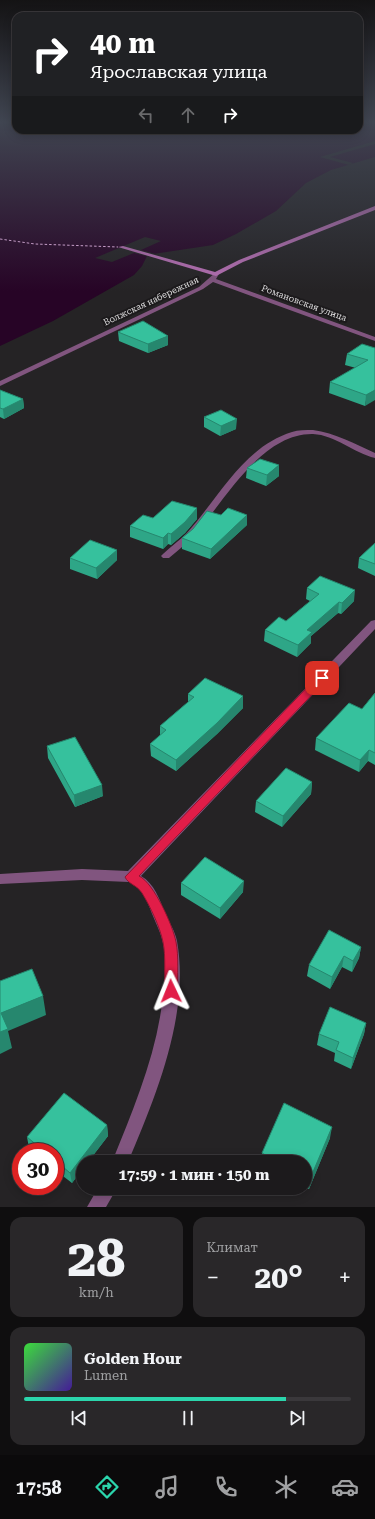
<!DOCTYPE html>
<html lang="ru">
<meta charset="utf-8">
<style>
body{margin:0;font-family:"Roboto Serif",serif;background:#292729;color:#f1f3f6;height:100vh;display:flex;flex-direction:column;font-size:15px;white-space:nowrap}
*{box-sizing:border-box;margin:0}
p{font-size:13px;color:#a0a1a3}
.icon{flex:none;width:22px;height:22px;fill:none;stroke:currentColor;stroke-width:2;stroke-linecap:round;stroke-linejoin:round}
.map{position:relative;height:1207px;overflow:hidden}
.panel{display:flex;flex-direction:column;gap:10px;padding:10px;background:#0f0e0f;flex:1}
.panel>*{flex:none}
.top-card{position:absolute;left:12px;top:12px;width:351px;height:122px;border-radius:12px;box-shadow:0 2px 10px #0003,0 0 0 1px #3a383b;background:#202124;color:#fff;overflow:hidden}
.speed{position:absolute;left:12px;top:1143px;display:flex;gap:8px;font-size:20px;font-weight:700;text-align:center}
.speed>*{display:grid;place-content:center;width:52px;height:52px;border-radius:50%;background:#1c1a1c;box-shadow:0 2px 10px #0003,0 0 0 1px #3a383b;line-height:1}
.speed .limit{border:6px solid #d22;background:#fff;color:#111}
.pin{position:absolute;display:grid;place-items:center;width:34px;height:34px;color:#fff;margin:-17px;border-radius:8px;box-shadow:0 2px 6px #0006}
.me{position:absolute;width:44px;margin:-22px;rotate:358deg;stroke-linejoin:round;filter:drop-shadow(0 0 3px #0008)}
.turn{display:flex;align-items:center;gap:14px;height:84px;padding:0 12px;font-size:18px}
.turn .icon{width:52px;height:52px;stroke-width:2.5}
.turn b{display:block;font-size:28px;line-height:34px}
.lanes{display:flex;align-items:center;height:38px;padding:0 12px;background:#0003;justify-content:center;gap:20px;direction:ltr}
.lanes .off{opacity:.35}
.big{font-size:30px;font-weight:700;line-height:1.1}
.panel .widget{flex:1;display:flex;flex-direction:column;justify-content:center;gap:6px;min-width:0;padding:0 14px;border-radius:12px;background:#292729}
.panel .dial{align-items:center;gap:0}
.dial b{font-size:52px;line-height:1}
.song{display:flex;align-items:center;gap:12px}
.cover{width:48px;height:48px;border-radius:6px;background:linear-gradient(135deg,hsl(120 70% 55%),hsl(260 70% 35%))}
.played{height:4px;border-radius:2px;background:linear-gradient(90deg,#2bd5ac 80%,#3a383b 80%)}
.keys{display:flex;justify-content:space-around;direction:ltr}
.heat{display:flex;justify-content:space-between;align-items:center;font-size:22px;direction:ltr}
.panel .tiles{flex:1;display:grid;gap:10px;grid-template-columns:1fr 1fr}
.widget:last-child{grid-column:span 2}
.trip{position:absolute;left:76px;top:1155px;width:236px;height:40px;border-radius:20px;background:#1c1a1c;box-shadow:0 2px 10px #0003,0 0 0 1px #3a383b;font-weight:700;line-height:40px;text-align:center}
.dock{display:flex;height:64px;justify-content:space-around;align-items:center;background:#0b0a0b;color:#a0a1a3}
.dock .icon{width:28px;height:28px}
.dock .current{color:#2bd5ac}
.dock b{font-size:18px;color:#f1f3f6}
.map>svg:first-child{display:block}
.water{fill:#270426}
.pier{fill:#252325}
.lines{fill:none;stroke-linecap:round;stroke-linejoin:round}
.ferry{stroke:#f6bdf3;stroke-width:1;stroke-dasharray:2.5 2;stroke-linecap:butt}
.lane{fill:#81557f;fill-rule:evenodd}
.street{fill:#81557f;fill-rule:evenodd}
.secondary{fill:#b66fb3;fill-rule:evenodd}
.wall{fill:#2ea687}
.shaded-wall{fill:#26876e}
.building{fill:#36c19d;stroke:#26876e}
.route{fill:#e11d48;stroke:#92132f}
.labels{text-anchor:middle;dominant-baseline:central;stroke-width:4;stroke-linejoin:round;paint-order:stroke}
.far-street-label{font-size:9px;fill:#dcdbdc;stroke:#1c1a1c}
</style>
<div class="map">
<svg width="375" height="1207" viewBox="0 0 375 1207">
<rect width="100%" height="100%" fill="#252325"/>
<!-- water -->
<path class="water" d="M0 122H16V130H359V122H375V157L331 170 306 183 276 211 236 234 213 245 153 254 147 256 142 266 134 275 53 321 0 346Z"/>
<!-- pier -->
<path class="pier" d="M375 141V144L330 157 353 163 349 165 320 157Z
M145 237 161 241 141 250 159 255 150 257 134 253 112 262 95 258Z"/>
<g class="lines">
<!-- ferry -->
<path class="ferry" d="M0 239 35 244 118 247"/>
<!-- lane -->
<path class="lane" d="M313 430C335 433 355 444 375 453V458C354 453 335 435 313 434 260 433 223 504 192 538 185 545 177 551 169 558H163L161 556 163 554C170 547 179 541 186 534 218 499 243 447 292 432 298 430 306 430 313 430Z"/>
<!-- street -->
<path class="street" d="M216 272 219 274 216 279 375 337V341L213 282 203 289 0 386V381L199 287Z
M375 620V629L141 876C154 883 160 900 165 913 169 922 175 931 177 941 190 1014 156 1096 128 1162H112C135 1105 160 1047 164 984 165 970 166 953 162 939 160 931 156 924 153 916 148 903 143 888 129 882L82 880 0 884V874L82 869 128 871 371 621Z
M98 1188H117L106 1207H87Z"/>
<!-- secondary -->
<path class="secondary" d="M375 206V210L243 262 216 276 118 247 123 246 215 272 239 260Z"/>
</g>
<!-- wall -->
<path class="wall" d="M118 332 168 345 148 353 119 341Z
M375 348 365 406 329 393 330 382 356 368 345 365 347 354Z
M0 390 23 399 24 408 4 419 0 417Z
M204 417 236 429 220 436 204 427Z
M247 468 279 476 266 486 246 478Z
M197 508V519L185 533 171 545 168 544 163 549 130 537V526L153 518Z
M247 525 210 559 182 549V538Z
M375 543V576L358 568 359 558Z
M117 550V560L97 579 70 569V558Z
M307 588 354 601 341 614 338 613 311 636V643L297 657 264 641 265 630 286 621 310 601 306 599Z
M375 693V765L368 761 359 772 315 750 316 738 362 709Z
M188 694 243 696V708L217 734 176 771 151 756 150 744 160 736V726L188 702Z
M47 746 103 796 75 807 48 758Z
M312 782 311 794 282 827 255 812 256 801Z
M181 883 243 892 220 919 181 895Z
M361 947 359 958 352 972 342 967 330 989 307 976 309 965Z
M366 1023 364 1034 351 1069 334 1061 335 1053 317 1045 319 1034Z
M107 1125 108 1136 72 1183 55 1170V1152H34L29 1148 27 1137Z
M330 1138 309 1189 305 1188V1162H261L262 1153Z"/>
<!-- shaded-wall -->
<path class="shaded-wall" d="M168 336V345L148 353V344Z
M375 390V400L365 406 366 395Z
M23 399 24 408 4 419 3 409Z
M237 419 236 429 220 436 221 426Z
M279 465V476L266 486 267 475Z
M197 508V519L185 533 171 545V534Z
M247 515V525L210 559 211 549Z
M168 533V544L163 549V538Z
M117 550V560L97 579 96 568Z
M355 590 354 601 341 614 342 603Z
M339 602 338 613 311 636V643L297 657 298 645 307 630Z
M243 696V708L217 734 176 771V760Z
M369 750 368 761 359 772 360 760Z
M312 782 311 794 282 827 283 816Z
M102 785 103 796 75 807 74 795Z
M244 881 243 892 220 919V908Z
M361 947 359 958 352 972 353 961Z
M344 956 342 967 330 989 332 977Z
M43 996 46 1015 8 1031 12 1048 0 1054V1032L1 1013Z
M366 1023 364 1034 351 1069 353 1058Z
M107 1125 108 1136 88 1162H83V1168L72 1183 70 1173Z
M332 1127 330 1138 309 1189 310 1179Z"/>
<!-- building -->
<path class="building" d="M143 321 168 336 148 344 118 332Z
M362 344 375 348V390L366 395 330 382 368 360 347 354Z
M0 390 23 399 3 409 0 408Z
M221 410 237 419 221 426 204 417Z
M260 459 279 465 267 475 247 468Z
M172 501 197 508 185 522 171 534 168 533 163 538 130 526 143 515 153 518Z
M228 508 247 515 211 549 182 538 193 529 207 511 221 515Z
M90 540 117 550 96 568 70 558Z
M375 543V564L359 558Z
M320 576 355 590 342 603 339 602 307 630 312 632 298 645 265 630 279 617 286 621 319 594 307 588Z
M205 678 243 696 217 723 176 760 150 744 166 730 160 726 194 697 188 694Z
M375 693V753L369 750 360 760 316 738 349 703 362 709Z
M75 737 102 785 74 795 47 746Z
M286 768 312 782 283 816 256 801Z
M205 857 244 881 220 908 181 883Z
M329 930 361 947 353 961 344 956 332 977 309 965Z
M32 969 43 996 1 1013 8 1029 0 1032V981Z
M330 1007 366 1023 353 1058 336 1050 339 1042 319 1034Z
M64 1093 107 1125 70 1173 55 1160V1152H45L27 1137Z
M284 1103 332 1127 310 1179 305 1176V1162H278L262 1153Z"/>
<!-- sky -->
<linearGradient id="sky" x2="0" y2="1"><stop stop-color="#141314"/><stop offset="0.42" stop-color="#404551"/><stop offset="1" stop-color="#404551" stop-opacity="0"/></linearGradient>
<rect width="375" height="291" fill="url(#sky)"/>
<!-- route -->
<path class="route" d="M322 675 327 678 325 681 139 876C154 883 173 926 176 942 179 957 177 975 178 991L176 995 171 997 167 995 165 991C164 976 166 956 163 942 160 927 150 906 142 893 137 885 128 884 125 877L318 676Z"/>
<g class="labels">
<!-- far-street labels -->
<g class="far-street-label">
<text transform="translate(151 301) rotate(-25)">Волжская набережная</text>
<text transform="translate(304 303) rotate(20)">Романовская улица</text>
</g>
</g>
</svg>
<div class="speed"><div class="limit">30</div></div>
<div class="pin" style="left:322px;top:678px;background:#d93025"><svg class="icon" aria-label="arrive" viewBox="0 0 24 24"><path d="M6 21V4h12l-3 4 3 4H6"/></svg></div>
<svg class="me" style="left:171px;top:991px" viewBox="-20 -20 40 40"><path d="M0-17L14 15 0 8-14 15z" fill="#e11d48" stroke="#fff" stroke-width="4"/></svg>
<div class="trip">17:59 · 1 мин · 150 m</div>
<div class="top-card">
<div class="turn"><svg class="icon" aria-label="right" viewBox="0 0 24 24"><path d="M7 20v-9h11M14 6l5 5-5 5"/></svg><div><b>40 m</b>Ярославская улица</div></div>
<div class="lanes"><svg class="icon off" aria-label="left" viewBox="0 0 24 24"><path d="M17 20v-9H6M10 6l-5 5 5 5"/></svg><svg class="icon off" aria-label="ahead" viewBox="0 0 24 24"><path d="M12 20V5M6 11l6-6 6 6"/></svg><svg class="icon" aria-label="right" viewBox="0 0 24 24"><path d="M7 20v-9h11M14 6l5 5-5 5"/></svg></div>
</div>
</div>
<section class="panel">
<div class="tiles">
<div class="widget dial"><b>28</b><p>km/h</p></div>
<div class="widget"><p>Климат</p>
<div class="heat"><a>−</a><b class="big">20°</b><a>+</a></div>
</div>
<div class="widget">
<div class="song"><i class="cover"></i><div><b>Golden Hour</b><p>Lumen</p></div></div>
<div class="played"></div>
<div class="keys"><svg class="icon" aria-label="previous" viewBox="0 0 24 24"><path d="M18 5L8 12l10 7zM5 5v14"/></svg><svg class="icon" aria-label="pause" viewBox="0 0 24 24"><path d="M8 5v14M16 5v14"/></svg><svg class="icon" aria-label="next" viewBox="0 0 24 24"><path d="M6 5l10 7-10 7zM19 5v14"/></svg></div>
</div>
</div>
</section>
<nav class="dock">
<b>17:58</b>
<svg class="icon current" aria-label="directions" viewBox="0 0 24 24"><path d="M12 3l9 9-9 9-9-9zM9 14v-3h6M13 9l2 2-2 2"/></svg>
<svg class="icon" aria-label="music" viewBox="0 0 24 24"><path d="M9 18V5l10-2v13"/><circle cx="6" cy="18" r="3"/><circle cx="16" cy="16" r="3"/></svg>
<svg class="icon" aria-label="phone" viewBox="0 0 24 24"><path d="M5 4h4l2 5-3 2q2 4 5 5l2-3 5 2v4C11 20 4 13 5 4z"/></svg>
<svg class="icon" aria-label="climate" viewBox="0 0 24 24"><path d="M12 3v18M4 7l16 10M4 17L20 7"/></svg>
<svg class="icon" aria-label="car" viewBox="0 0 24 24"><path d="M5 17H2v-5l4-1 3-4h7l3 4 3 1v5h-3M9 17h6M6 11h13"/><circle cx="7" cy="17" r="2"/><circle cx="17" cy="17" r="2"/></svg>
</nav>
